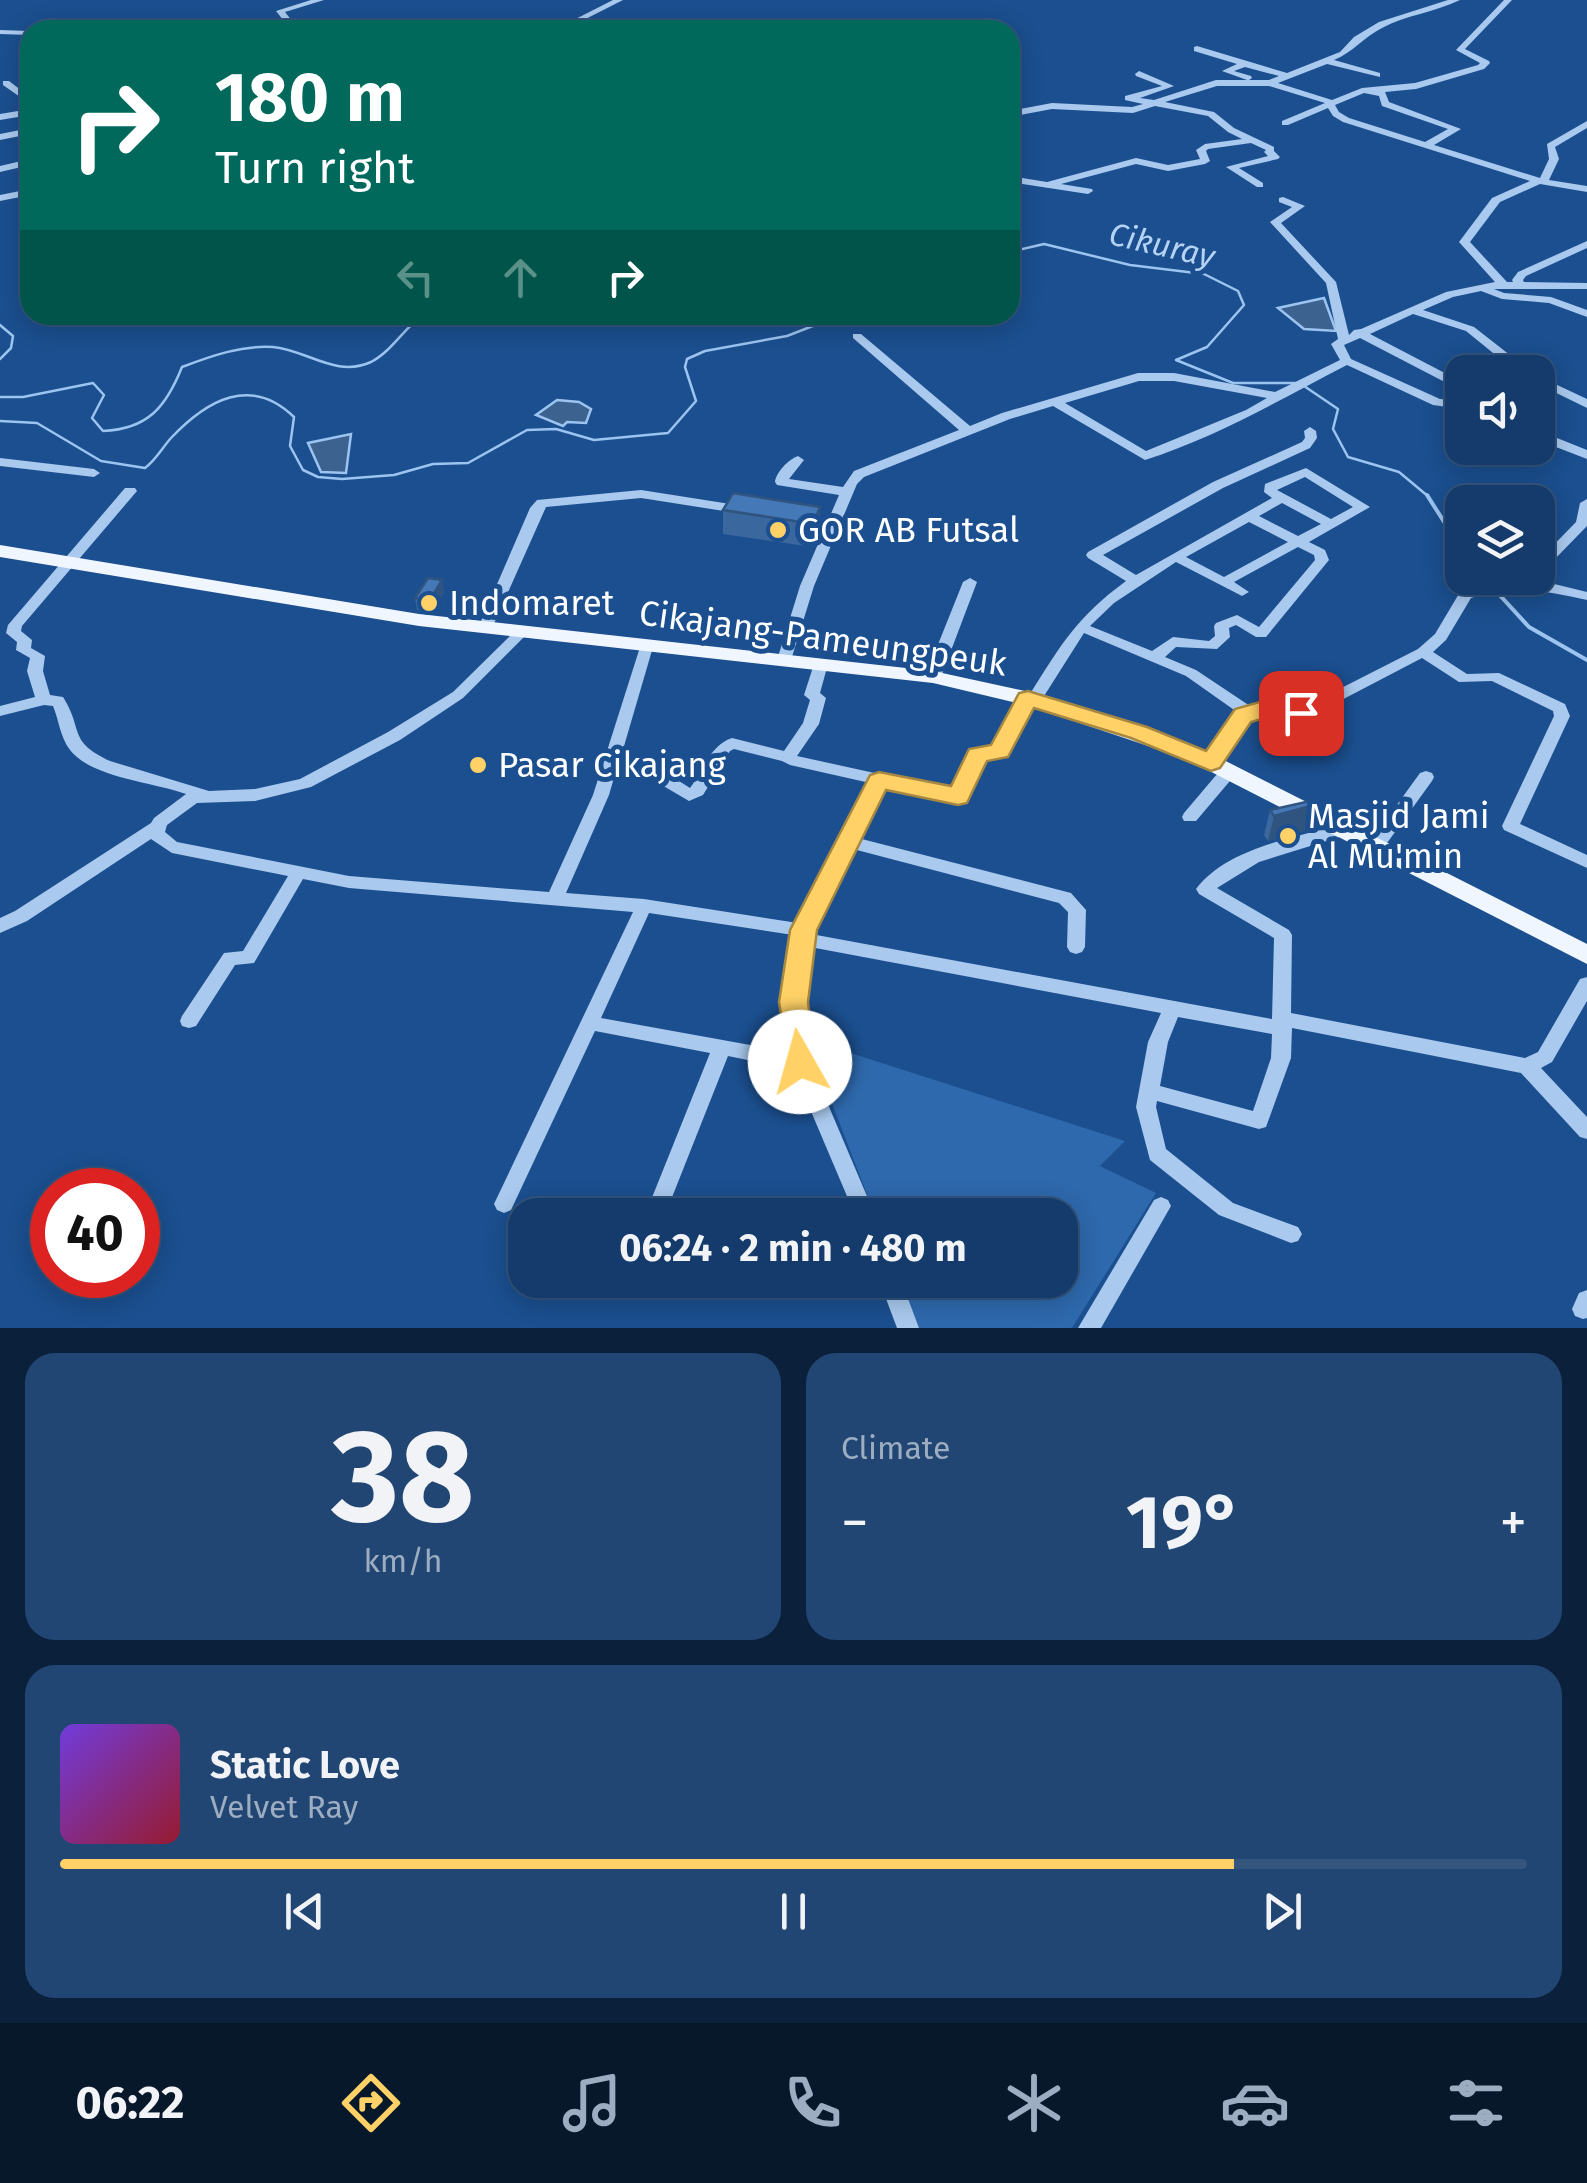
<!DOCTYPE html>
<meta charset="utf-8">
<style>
body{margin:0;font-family:"Fira Sans",sans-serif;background:#214673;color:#f1f3f6;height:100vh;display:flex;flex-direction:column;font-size:38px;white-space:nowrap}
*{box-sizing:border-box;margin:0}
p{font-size:32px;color:#9dadc1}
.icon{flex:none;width:55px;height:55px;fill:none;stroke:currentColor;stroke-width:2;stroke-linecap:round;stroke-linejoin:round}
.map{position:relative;height:1328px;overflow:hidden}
.drawer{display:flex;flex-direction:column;gap:25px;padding:25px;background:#0b203b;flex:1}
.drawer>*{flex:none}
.hud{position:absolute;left:20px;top:20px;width:1000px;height:305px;border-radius:30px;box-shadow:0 5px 25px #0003,0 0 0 2px #33557e;background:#00695c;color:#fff;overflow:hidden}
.buttons{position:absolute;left:1445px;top:355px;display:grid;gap:20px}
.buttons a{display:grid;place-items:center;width:110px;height:110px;border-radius:20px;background:#143b6b;box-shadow:0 5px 25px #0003,0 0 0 2px #33557e;font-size:50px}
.speed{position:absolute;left:30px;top:1168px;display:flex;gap:20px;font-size:50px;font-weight:700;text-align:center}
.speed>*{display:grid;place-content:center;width:130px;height:130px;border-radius:50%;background:#143b6b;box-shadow:0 5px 25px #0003,0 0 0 2px #33557e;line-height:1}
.speed .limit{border:15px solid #d22;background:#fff;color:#111}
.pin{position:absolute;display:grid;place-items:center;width:85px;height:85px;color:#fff;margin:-42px;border-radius:20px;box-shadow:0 5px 15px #0006}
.me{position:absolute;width:110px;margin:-55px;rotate:353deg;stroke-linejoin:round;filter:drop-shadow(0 0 8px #0008)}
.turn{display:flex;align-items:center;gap:35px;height:210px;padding:0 30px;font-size:45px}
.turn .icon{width:130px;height:130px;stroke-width:2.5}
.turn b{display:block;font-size:70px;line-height:85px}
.lanes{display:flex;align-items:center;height:95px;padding:0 30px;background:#0003;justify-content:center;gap:50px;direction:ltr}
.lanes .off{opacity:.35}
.big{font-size:75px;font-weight:700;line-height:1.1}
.drawer .tile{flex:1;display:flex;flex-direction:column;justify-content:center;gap:15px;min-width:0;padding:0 35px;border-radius:30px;background:#214673}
.drawer .dial{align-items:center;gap:0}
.dial b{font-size:130px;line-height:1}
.song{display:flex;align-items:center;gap:30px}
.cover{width:120px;height:120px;border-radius:15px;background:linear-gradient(135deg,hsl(260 70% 55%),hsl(350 70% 35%))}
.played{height:10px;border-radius:5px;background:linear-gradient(90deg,#ffd166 80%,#33557e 80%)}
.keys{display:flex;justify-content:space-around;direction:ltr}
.heat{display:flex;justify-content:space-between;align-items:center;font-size:55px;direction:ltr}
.drawer .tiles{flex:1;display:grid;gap:25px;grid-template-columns:1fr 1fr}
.tile:last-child{grid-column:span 2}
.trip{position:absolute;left:508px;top:1198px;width:570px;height:100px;border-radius:30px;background:#143b6b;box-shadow:0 5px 25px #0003,0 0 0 2px #33557e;font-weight:700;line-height:100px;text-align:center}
.dock{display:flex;height:160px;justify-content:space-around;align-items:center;background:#08182b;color:#9dadc1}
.dock .icon{width:70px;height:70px}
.dock .current{color:#ffd166}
.dock b{font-size:45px;color:#f1f3f6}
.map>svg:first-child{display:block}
.green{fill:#2e69ad}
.water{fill:#3c6290;stroke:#9cc4f0;stroke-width:2.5}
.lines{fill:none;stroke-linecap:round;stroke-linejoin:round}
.stream-far1{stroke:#9cc4f0;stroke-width:2.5}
.stream{stroke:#9cc4f0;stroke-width:4}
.minor{fill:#a9c9ee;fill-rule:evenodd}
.major{fill:#f0f6ff;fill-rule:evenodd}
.wall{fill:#3a679d}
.shaded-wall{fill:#305480}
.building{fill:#4478b7;stroke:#305480;stroke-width:2.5}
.route{fill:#ffd166;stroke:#a68842;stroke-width:2.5}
.poi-dot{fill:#ffd166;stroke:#1b4f8f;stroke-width:4}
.labels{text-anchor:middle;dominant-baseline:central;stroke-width:10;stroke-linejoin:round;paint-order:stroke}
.far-water-label{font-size:32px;font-style:italic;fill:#b5d3f5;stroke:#1b4f8f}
.poi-label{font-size:35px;fill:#fff;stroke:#1b4f8f;text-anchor:start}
.street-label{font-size:35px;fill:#fff;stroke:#1b4f8f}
</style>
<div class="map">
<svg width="1587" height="1328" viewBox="0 0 1587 1328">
<rect width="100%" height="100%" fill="#1b4f8f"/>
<!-- green -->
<path class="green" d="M807 1039 1125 1141 1100 1166 1156 1193 1072 1328H919L900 1280H1060V1215H875Z"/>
<!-- water -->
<path class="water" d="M1324 298 1336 331 1304 329 1278 308Z
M557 400 579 402 591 409 586 423 567 422 563 426 536 415Z
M351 434 346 473 321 472 308 443Z"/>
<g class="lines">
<!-- stream-far1 -->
<path class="stream-far1" d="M1010 252 1044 244 1130 265 1204 274 1238 291 1244 305 1207 347 1176 360 1233 383H1295
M0 325 13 336 11 348 0 359
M1304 386 1338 409 1333 429 1348 457 1399 472 1429 497
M0 397H23L93 383 104 395 92 418 103 431C148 429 166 407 182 367 211 356 242 345 273 347 307 350 336 378 371 362 391 352 404 328 423 315
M0 421 37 423 101 461 145 468C156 460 162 448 171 438 207 400 251 375 294 417L290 446 303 470 318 477 342 479 394 475 433 464 468 463 527 430 556 429 594 440 668 433 696 401 685 367 687 359 705 351 787 336 841 315"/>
<!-- stream -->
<path class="stream" d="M1427 495 1462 550
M1484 578 1529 627 1587 660"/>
<!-- minor -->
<path class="minor" d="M311 0H324L285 12 299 30H291L276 11Z
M613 0H623L564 30H554Z
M1448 0H1460C1436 12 1406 15 1382 28 1364 37 1352 53 1334 60L1380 73V77L1327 64 1278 83 1332 100 1362 88 1415 83 1478 65 1480 63 1456 50 1504 0H1512L1465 49 1489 61 1490 63 1484 69 1416 89 1385 92 1389 102 1461 129 1434 145 1540 178 1549 159 1547 144 1587 121V128L1555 147 1559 159 1549 180 1587 186V192L1540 184 1500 202 1470 242 1507 282H1513L1512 280 1518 272 1587 241V248L1526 276 1523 280 1524 282 1587 283V289H1494L1504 293 1551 297 1587 310V317L1549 303 1502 299 1481 291 1453 297 1423 310 1474 327 1524 366 1525 372H1513L1514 370 1466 331 1413 314 1370 334 1462 382V391L1360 338 1344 345 1351 359 1440 399 1462 401V409L1433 405 1347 365C1281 399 1217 437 1145 460L1053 406 1010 419 864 477 857 484 814 586 791 660 784 665 779 663 777 660 800 586 839 495 777 485 775 482C776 472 789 459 798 456L804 460 789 479 843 487 854 471 959 430 853 338V334H861L970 426 1002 413 1138 373H1174L1275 392 1340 360 1331 344 1338 339 1326 283 1270 222 1292 207 1279 202V198L1283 197 1305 206 1281 223 1336 282 1349 335 1354 330 1361 329 1446 292 1495 282 1459 242 1492 198 1530 181 1343 122 1333 116 1328 108 1288 125H1282V121L1325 103 1269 86H1217L1165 102 1214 112 1234 128 1274 147V151L1280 157 1278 159 1239 168 1263 183V187H1257L1226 167 1268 156 1264 152 1266 150 1251 143 1208 149 1206 151 1210 161 1205 164 1168 171 1136 164 1061 184 1092 189 1093 191 1088 194 1010 182V176L1047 182 1136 158 1168 165 1200 159 1196 150 1205 144 1242 139 1228 132 1208 116 1155 106 1133 113 1052 109 1010 117V111L1052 103 1132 107 1143 104 1125 100V96L1162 86 1136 76 1135 74 1139 71 1174 86 1140 98 1154 100 1216 80H1247L1222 71 1237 64 1194 51V47L1197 46 1287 73 1340 52 1354 37 1379 22ZM1245 67 1279 76 1269 80H1249L1252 78 1251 76 1234 71ZM1364 93 1379 96 1382 106 1448 129 1425 142 1349 118 1339 112 1335 105ZM1139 381H1174L1267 398 1246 410 1146 451 1065 403Z
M60 22 87 23 94 30 60 26 35 30Z
M0 30 30 31V35L0 34Z
M3 81H9L30 97V104L3 85Z
M30 109V115L0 120V114Z
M30 128V134L0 140V134Z
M30 159V165L0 172V166Z
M30 189V195L0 201V195Z
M308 315H322L337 325 335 327H327Z
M1538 376 1587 399V408L1538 384Z
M1538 419 1542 420 1552 436 1587 450V459L1543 442 1538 433Z
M1310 427 1316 431 1317 438 1310 448 1223 488 1103 555 1136 575 1272 498 1264 492 1265 484 1306 468 1370 507 1309 542 1325 550 1329 560 1266 637H1256L1236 625 1229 628 1230 637 1217 649 1176 647 1165 657 1196 670 1253 708 1274 701 1304 707 1418 649 1435 634 1460 592 1482 585 1532 581 1533 578H1538V561L1576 522 1580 503 1587 499V526L1552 562 1546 582 1587 592V600C1547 591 1511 584 1471 598L1446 640 1433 652 1467 674 1499 673 1565 704 1570 716 1520 824 1587 855V868L1504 830 1502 826 1554 716 1553 711 1492 681 1459 682 1422 658 1311 716 1306 717 1276 711 1262 718 1249 719 1217 767 1211 768 1203 763 1237 712 1186 676 1084 633 1039 704 1032 705 1006 755 984 759 963 801 957 803 884 786 858 838 1071 893 1086 910 1085 947 1082 952 1076 954 1070 952 1067 947 1068 912 1059 903 853 849 811 934 1272 1019 1274 938 1199 894 1196 889C1228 847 1295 838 1343 824L1349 826 1351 830 1349 834 1259 862 1217 888 1289 930 1292 935 1291 1013 1525 1058 1538 1052 1580 979 1587 977V1001L1552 1062 1541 1068 1587 1117V1139L1580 1137 1521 1073 1292 1028 1291 1058 1266 1127 1259 1129 1157 1101 1156 1107 1166 1149 1233 1203 1298 1227 1302 1234 1298 1241 1291 1243 1219 1215 1150 1160 1136 1107 1148 1042 1161 1013 810 947 803 1002 810 1062 875 1215H855L793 1069 728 1056 665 1215H645L710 1053 595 1031 511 1210 504 1213 497 1210 494 1204 633 912 349 888 303 879 254 963 235 965 196 1026 189 1028 182 1026 180 1021 182 1016 224 953 243 951 288 876 172 853 151 839 27 921 0 933V918L15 911 151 823 154 818 186 794C153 782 92 778 70 750 60 737 59 720 53 706L44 705 0 716V706L35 697 27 671 30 658 16 650 17 642 6 633 8 625 125 488H135L137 491 22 626 21 631 32 640 31 648 45 656 43 671 50 695 63 697C84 730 67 741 110 761L209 791 255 789 300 779 388 732 453 692 517 629 522 627 529 632 463 698 400 740 311 787 255 801 197 803 167 825 165 832 177 842 349 876 549 892 593 795 641 644 646 642 653 647 622 753 660 769 690 788C703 771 710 745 732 738L784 751 803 723 810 700 804 695 814 664 821 659 828 664 820 693 826 698 819 724 797 756 952 790 972 751 994 747 1023 694H1030C1062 643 1077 617 1126 581L1088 558 1086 555 1088 552 1213 482 1302 442 1305 438 1304 431ZM1305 477 1353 507 1331 519 1277 490ZM1282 503 1321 524 1298 536 1259 516ZM1249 522 1288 542 1224 577 1186 557ZM1298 547 1314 555 1315 560 1259 627 1237 615 1216 623 1214 626 1215 636 1209 641 1173 637 1152 651 1090 626 1114 603 1176 562 1242 596 1249 592 1234 582ZM734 749 782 761 790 765 870 783 798 923 644 899 566 893 609 795 618 764 648 777 689 801 703 795 730 751ZM649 913 793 935 785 1002 789 1052 601 1018ZM1178 1017 1272 1034 1271 1058 1253 1111 1160 1086 1168 1042Z
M0 458 94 469 100 473 94 477 0 466Z
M641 490 743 506 750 510 743 514 641 498 546 507 492 628 490 631H480L478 628 530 508 537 500Z
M970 578 977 582 941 677 938 680H928L925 677 963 582Z
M1229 766 1235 767 1237 771 1235 775 1196 821H1184L1182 817 1184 813 1223 767Z
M1426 771 1432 773 1434 777 1432 781 1382 850H1370L1368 846 1370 842 1420 773Z
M1161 1197 1168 1200 1171 1206 1101 1328H1078L1154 1200Z
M879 1280H901L919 1328H897Z
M1587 1290V1318L1583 1319 1575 1316 1572 1309 1579 1293Z"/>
<!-- major -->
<path class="major" d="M0 545 419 614 933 671 1034 693 1200 748 1587 944V964L1184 758 1029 706 933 683 419 626 0 557Z"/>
</g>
<!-- wall -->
<path class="wall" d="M820 507V530L813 547 723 534V510Z
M444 592 432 612 417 610 415 598Z
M1270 810 1307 830 1268 841 1264 835Z"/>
<!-- shaded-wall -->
<path class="shaded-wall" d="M820 507V530L813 547V524Z
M442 580 444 592 432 612 430 600Z
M1314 805 1307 830 1268 841 1274 816Z"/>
<!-- building -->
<path class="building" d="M733 493 820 507 813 524 723 510Z
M428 578 442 580 430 600 415 598Z
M1310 801 1314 805 1274 816 1270 810Z"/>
<!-- route -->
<path class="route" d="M1028 691 1147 727 1206 751 1235 709 1274 698 1309 707 1313 713 1301 720 1277 714 1251 722 1220 768 1211 771 1131 738 1034 708 1008 757 987 761 967 803 958 805 886 790 817 930 808 1002 815 1062 810 1070 800 1074 790 1070 779 1002 790 930 870 775 879 772 951 786 969 749 991 745 1019 693Z"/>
<!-- markers -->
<g class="poi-dot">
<circle cx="778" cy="530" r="10"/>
<circle cx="429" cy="603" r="10"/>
<circle cx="478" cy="765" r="10"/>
<circle cx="1288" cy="836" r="10"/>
</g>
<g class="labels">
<!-- far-water labels -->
<g class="far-water-label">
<text transform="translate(1162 245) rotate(13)">Cikuray</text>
</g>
<!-- poi labels -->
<g class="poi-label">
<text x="798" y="530">GOR AB Futsal</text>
<text x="449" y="603">Indomaret</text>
<text x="498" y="765">Pasar Cikajang</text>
<text x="1308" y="816">Masjid Jami<tspan x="1308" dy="40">Al Mu'min</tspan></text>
</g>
<!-- street labels -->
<g class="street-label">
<text transform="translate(823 638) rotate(8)">Cikajang-Pameungpeuk</text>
</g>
</g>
</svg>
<div class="buttons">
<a><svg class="icon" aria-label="sound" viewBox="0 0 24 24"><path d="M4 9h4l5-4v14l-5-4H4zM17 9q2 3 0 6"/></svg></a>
<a><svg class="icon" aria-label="layers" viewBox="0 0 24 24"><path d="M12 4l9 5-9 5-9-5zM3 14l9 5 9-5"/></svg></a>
</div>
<div class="speed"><div class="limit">40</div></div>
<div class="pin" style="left:1301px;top:713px;background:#d93025"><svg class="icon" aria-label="arrive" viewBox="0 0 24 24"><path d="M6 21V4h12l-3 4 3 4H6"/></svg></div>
<svg class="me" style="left:800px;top:1062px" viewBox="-20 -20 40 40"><circle r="19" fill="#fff"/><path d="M0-13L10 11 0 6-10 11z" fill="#ffd166"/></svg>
<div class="trip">06:24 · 2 min · 480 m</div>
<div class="hud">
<div class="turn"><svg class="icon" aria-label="right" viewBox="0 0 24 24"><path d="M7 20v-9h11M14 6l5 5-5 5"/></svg><div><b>180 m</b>Turn right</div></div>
<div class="lanes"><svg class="icon off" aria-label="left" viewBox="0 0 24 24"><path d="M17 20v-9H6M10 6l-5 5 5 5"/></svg><svg class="icon off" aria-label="ahead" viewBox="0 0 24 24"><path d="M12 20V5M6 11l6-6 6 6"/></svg><svg class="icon" aria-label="right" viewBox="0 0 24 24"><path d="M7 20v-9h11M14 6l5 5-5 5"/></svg></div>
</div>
</div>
<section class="drawer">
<div class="tiles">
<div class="tile dial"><b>38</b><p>km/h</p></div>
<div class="tile"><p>Climate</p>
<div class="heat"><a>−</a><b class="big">19°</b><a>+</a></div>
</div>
<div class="tile">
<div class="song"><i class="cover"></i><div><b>Static Love</b><p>Velvet Ray</p></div></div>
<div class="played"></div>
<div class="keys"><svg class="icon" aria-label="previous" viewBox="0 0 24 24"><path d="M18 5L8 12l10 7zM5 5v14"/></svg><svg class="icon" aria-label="pause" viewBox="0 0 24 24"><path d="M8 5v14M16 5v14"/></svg><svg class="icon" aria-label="next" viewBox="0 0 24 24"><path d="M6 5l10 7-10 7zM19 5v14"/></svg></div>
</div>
</div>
</section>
<nav class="dock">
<b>06:22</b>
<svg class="icon current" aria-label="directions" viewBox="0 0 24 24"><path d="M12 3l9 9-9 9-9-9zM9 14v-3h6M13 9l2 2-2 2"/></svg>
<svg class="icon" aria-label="music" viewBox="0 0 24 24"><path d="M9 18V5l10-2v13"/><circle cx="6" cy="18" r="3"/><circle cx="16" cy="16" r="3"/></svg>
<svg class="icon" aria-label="phone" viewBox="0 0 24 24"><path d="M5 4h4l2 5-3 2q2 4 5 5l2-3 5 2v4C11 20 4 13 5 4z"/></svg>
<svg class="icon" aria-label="climate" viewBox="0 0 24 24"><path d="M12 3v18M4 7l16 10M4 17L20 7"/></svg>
<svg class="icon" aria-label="car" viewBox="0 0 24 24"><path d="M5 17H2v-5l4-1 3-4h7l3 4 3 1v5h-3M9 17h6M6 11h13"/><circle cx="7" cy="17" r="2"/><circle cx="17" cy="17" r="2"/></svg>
<svg class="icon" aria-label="filters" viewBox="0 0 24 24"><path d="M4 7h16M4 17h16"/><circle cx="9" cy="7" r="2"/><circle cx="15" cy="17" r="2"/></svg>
</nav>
